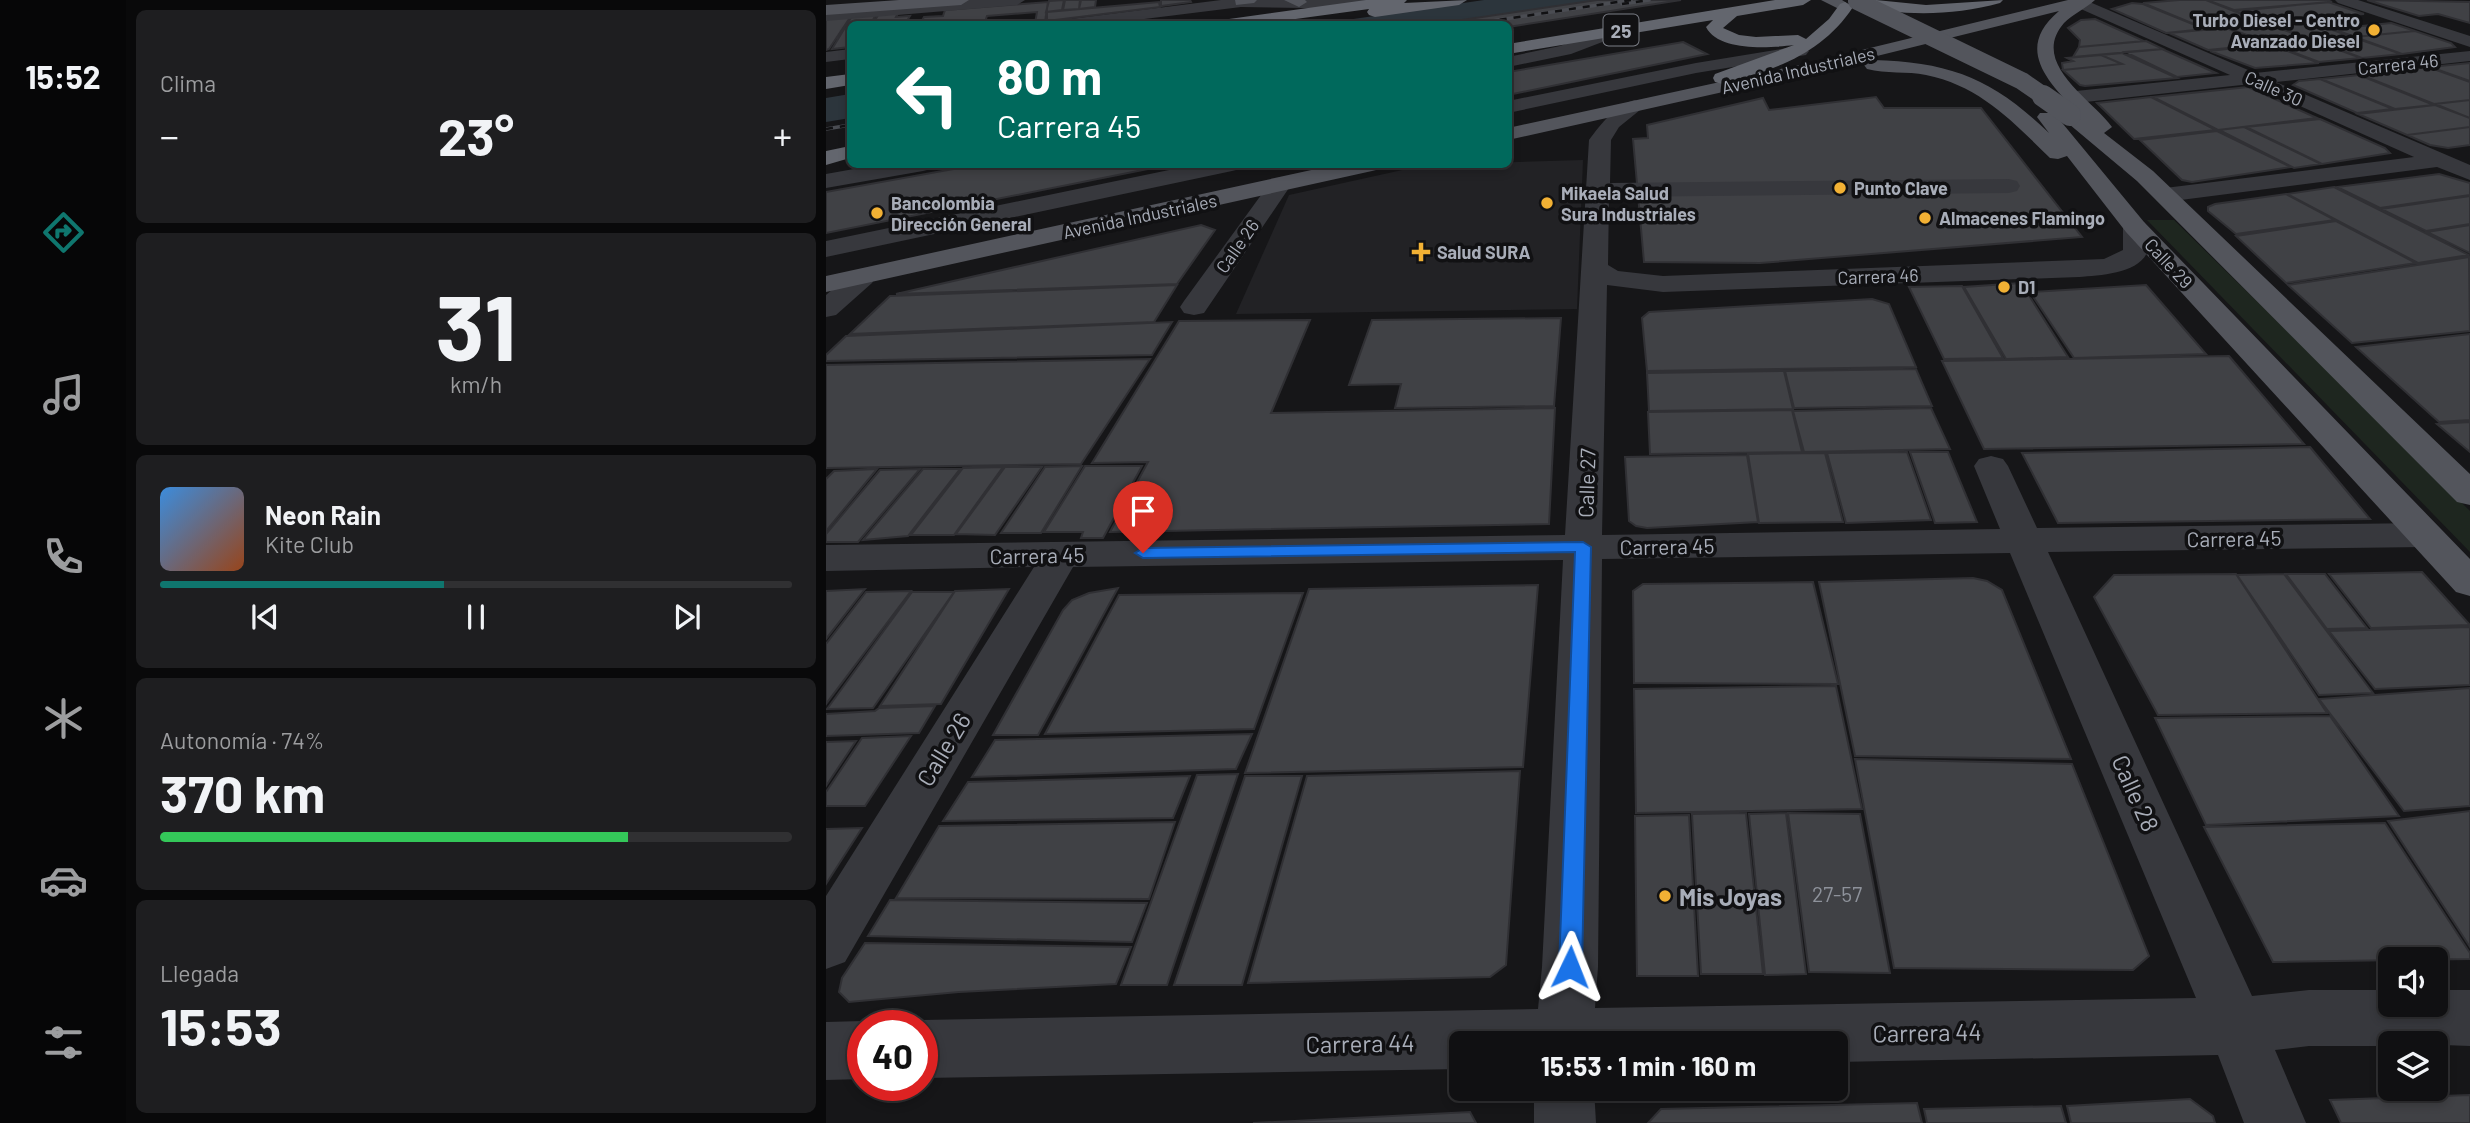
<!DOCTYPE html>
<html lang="es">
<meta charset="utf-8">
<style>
body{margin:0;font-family:Barlow,sans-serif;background:#1e1e20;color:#f1f3f6;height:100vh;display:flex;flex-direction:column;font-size:26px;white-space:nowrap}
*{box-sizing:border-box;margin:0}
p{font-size:23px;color:#9c9d9f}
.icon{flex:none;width:38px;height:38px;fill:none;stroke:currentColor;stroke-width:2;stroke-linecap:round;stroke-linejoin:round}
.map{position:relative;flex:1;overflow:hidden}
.details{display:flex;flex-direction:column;gap:10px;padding:10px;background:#09090a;width:700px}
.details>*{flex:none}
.hud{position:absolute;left:21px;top:21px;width:665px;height:147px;border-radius:10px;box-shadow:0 4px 10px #0003,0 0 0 2px #303032;background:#00695c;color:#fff;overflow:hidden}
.buttons{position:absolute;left:1552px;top:947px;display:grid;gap:14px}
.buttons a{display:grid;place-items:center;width:70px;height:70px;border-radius:10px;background:#101012;box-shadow:0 4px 10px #0003,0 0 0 2px #303032;font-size:35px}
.speed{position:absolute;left:21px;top:1010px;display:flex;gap:14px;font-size:35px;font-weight:700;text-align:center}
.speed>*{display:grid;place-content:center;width:91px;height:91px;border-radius:50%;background:#101012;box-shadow:0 4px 10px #0003,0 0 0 2px #303032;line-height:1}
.speed .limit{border:10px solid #d22;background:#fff;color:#111}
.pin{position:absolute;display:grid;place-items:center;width:60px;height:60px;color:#fff;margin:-72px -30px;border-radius:50% 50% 50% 0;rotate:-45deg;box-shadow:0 0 7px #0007}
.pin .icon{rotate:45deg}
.me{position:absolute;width:77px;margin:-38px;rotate:2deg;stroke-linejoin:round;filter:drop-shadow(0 0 5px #0008)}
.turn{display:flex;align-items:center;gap:24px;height:147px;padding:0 35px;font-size:32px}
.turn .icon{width:91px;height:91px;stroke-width:2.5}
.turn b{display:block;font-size:49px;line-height:60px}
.big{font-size:52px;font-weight:700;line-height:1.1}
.details .tile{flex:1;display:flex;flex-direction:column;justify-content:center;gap:10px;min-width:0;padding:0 24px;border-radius:10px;background:#1e1e20}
.details .dial{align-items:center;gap:0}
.dial b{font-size:91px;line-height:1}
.song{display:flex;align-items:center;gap:21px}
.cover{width:84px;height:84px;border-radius:10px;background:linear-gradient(135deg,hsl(210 70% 55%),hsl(20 70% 35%))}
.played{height:7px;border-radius:4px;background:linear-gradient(90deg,#0f766e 45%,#303032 45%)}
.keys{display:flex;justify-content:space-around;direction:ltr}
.heat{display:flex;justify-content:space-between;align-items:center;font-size:38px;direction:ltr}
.charge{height:10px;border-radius:5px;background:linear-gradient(90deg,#34c759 74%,#303032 0)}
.trip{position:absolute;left:623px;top:1031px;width:399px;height:70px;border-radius:10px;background:#101012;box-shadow:0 4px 10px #0003,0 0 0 2px #303032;font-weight:700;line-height:70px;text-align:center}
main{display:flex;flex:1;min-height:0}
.menu{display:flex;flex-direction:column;width:126px;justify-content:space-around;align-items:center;background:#060607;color:#9c9d9f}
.menu .icon{width:49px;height:49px}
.menu .active{color:#0f766e}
.menu b{font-size:32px;color:#f1f3f6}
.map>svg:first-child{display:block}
.built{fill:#222225}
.green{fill:#1e261f}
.water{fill:#2c353c}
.building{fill:#404145;stroke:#303034;stroke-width:2}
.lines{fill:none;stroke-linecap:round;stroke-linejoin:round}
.minor{fill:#37383d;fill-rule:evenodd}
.major{fill:#53555c;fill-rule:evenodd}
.highway{fill:#63666e;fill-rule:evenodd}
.rail-casing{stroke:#4a4c52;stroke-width:3.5}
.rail{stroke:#111113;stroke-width:2.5;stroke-dasharray:7;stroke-linecap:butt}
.major-bridge-far1{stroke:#53555c;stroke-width:18}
.major-bridge{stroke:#53555c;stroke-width:22}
.route{fill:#1a73e8;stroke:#114b97;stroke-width:2}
.poi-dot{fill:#f2b134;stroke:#111113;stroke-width:2.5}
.labels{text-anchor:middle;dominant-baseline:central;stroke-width:7;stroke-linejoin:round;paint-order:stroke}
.far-poi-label{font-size:18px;font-weight:bold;fill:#a8adb8;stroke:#111113;text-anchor:start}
.far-street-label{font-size:18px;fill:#a8adb8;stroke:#111113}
.shield{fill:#111113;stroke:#7b7e86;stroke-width:2}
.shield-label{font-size:19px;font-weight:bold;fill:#a8adb8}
.street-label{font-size:21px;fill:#a8adb8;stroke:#111113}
.near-number-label{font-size:21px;fill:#8e929b}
.near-street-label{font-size:24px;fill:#a8adb8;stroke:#111113}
.near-poi-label{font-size:24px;font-weight:bold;fill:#a8adb8;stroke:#111113;text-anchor:start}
</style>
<main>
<nav class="menu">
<b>15:52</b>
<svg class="icon active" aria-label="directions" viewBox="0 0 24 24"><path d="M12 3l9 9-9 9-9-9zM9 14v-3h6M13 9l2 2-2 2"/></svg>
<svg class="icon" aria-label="music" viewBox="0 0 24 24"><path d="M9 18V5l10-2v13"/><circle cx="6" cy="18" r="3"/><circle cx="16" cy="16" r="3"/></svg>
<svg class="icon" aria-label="phone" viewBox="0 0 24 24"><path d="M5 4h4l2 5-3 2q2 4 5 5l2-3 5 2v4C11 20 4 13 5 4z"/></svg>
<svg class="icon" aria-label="climate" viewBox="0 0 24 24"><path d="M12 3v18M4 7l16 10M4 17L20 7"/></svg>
<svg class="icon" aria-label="car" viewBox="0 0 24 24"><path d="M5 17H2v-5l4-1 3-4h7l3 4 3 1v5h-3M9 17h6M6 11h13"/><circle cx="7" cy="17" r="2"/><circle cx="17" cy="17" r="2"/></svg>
<svg class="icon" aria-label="filters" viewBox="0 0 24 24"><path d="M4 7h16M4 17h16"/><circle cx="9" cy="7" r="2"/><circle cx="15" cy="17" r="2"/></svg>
</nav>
<section class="details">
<div class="tile"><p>Clima</p>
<div class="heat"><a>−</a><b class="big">23°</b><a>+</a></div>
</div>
<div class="tile dial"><b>31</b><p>km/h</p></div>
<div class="tile">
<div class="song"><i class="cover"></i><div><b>Neon Rain</b><p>Kite Club</p></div></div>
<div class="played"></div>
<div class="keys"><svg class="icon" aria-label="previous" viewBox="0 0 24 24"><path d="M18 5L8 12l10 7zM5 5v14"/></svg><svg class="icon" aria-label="pause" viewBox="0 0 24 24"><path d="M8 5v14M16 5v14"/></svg><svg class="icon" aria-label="next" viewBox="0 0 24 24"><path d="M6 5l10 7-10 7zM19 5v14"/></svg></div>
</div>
<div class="tile"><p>Autonomía · 74%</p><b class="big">370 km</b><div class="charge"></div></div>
<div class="tile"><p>Llegada</p><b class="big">15:53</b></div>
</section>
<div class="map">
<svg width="1644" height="1123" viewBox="0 0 1644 1123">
<rect width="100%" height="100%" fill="#161618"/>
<!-- built -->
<path class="built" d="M757 160 751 309 410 314 463 195 599 165Z"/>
<!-- green -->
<path class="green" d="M1321 220H1348L1644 511V552Z"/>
<!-- water -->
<path class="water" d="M658 0H771L609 24H493Z
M24 94V118L0 122V98Z"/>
<!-- building -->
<path class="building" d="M238 0 236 10 220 12 223 1Z
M239 0H254L253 9 237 10Z
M255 0H270L269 7 253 9Z
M335 0H364L365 2 335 6Z
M771 0H855L682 27V24H609Z
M1353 0H1380L1441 24 1380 29 1317 3Z
M1381 0H1501L1506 2 1408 10Z
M1541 0 1644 2V23L1612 14 1593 16Z
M222 2 219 22 209 23 211 12 161 16 159 22 144 24H94L98 17 117 16 119 10Z
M333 2 334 7 221 21V12Z
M1502 2 1538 14 1444 23 1410 11Z
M1306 3 1317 4 1379 29 1340 33 1286 9Z
M72 13 70 17 84 16 79 24H47L52 15Z
M50 14 45 24H24V47L6 49 26 16Z
M25 16 3 49 0 50V18Z
M1269 19 1318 41 1253 47 1254 40 1242 28 1255 20Z
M1481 21 1575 54 1536 58 1445 24Z
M1565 23 1625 43 1629 47 1576 54 1507 29Z
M1565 23 1589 31 1529 37 1507 29Z
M1565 23 1589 31 1529 37 1507 29Z
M1442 24 1535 58 1493 62 1402 28Z
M1400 28 1443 44 1382 50 1343 33Z
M1320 41 1337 49 1247 57 1253 47Z
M857 42 881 54 682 95V72Z
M1443 44 1493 63 1429 68 1384 51Z
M1336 49 1390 73 1351 77 1299 52Z
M1296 53 1351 78 1259 86 1254 85 1237 70 1296 64 1275 55Z
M1275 55 1296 64 1237 70 1236 63 1247 61 1241 58Z
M1644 63V81L1604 67Z
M1602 67 1644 82V100L1608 104 1535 75Z
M1533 75 1608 105 1569 109 1495 79Z
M1494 79 1567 109 1531 113 1467 85 1473 81Z
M1422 87 1491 118 1392 130 1327 97Z
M1050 97 1058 108H1155L1256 237 934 263 818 262 807 139 822 138 821 125 937 98 943 110Z
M1325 97 1390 130 1308 139 1271 103Z
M1644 100V118L1609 104Z
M1609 105 1644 118V127L1581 135 1532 114Z
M1494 119 1559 148 1564 153 1496 164 1420 127Z
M1418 127 1495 164 1468 168 1393 130Z
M1644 127V145L1622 148 1604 145 1581 135Z
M1391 131 1465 167 1366 182 1356 180 1314 140Z
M155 164H347L0 233V192Z
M1613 174 1644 183V195L1554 208 1511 187Z
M1508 187 1643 255 1592 263 1461 194Z
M1460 194 1509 220 1410 234 1382 211V207L1389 204Z
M1644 196V224L1600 231 1555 209Z
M1510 221 1590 263 1460 283 1410 236Z
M375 225 389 230 351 284 70 294Z
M1644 225V253L1601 232Z
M1643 257 1644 331 1526 343 1462 285Z
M1195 283 1242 357 1180 359 1138 287Z
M351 285 328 322 24 334 64 296Z
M1320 285 1380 354 1248 358 1204 292Z
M1136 286 1177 358 1118 359 1083 287Z
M1046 299 1063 304 1090 367 821 371 816 318 823 312Z
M735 318 728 406 569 408 575 384 523 385 546 320Z
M484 320 445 413 729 408 723 524 284 532 322 462 266 463 353 321Z
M346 322 326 355 0 361V355L20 336Z
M1644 334V420L1613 422 1530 347Z
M1403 356 1478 444 1158 449 1116 361Z
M324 359 255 464 0 468V365Z
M1090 369 1106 406 968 408 959 371Z
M958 371 967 409 823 411 821 373Z
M1105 408 1124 449 978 452 967 411Z
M966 410 976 452 824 454 822 412Z
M1644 422V452L1611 424Z
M1484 447 1544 519 1232 523 1196 453Z
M1081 452 1105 520 1020 523 1001 453Z
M1084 452H1122L1151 522 1109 523Z
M999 453 1017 522 933 523 922 454Z
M921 455 932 522 821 528 810 526 803 521 799 457Z
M256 466 215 533H175L219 467Z
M259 466H316L277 538H255L257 532H218Z
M177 467 128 535H85L137 468Z
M179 467H216L169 535 130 534Z
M51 469 0 531V479L8 471Z
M94 469 32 542H0V534L54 470Z
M97 469H134L82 536 37 540Z
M1596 572 1644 625 1545 628 1503 574Z
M1410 574 1501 713 1332 715 1268 597 1288 575Z
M1458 574 1547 693 1493 695 1411 575Z
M1460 574H1499L1541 628 1501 629Z
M1147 578 1161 581 1176 590 1245 759 1029 756 993 582Z
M987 582 1012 684 808 683 807 591 817 584Z
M712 585 697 767 419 773 483 589Z
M292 588 212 735H167L237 610 246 600 263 593Z
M39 589 0 639V591Z
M183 589 115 704 54 706 129 591Z
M85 591 0 704V644L40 592Z
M86 592H128L47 708 1 709Z
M477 593 428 729 219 734 293 595Z
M1644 627V685L1549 689 1503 631Z
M1010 686 1036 809 810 813 808 689Z
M1644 688V806L1578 811 1493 699Z
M109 706 93 733 0 736V714L49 711 53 708Z
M1504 716 1573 816 1380 825 1329 718Z
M426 734 410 769 146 777 169 740Z
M85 736 39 806H0V792L36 738Z
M30 741 0 786V742Z
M1029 759 1246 764 1323 956 1307 970 1068 968Z
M694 771 680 965 664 977 422 983 481 776Z
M412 774 341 985H295L371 775Z
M364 776 347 818 117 821 142 782Z
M419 776H476L416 985H348Z
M1644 811V947L1562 821Z
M920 813 937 974H875L866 814Z
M960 813 980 974 939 975 923 814Z
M962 813 1034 814 1064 973 983 972Z
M863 815 872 976H811L809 816Z
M349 822 323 899 70 898 113 826Z
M1559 823 1644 953V959L1447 962 1378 827Z
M36 828 0 884V829Z
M64 900 321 903 306 942 42 936Z
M39 943 305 947 290 984 133 992 23 1002 13 992 16 978Z
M1644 1095V1123H1515L1504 1100Z
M1364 1099 1387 1116 1389 1123H1245L1241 1106Z
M1091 1103 1096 1123H822L835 1109Z
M1235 1106 1240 1123H1101L1098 1109Z
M644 1112 650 1123H427Z"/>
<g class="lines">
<!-- minor -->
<path class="minor" d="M136 0H199L191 5 0 21V11Z
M395 0H547L553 4 545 9 415 7 278 24H237L245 19Z
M1247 0H1259L1429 73 1644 51V61L1450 82 1644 165V180L1611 167 1339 202 1331 200 1327 195 1331 190 1339 188 1588 157 1425 84 1250 103 1243 101 1240 97 1243 93 1250 91 1404 75 1248 6 1245 3Z
M1509 0H1532L1644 36V47L1512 3Z
M786 27 794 32 792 36 745 54 682 67V57L734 46Z
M974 46 983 51 980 55 870 73 682 113V101L870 63Z
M24 49V59L0 62V52Z
M809 100 819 106 793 127 785 140 784 183 1183 179 1191 181 1194 186 1191 191 1183 193 783 197 782 265 792 271 837 276 1278 259 1297 250V227L1300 222 1309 220 1318 222C1322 227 1322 231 1323 238 1327 273 1278 275 1253 277L837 292 781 285 776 535 1174 529 1148 466 1153 459 1165 456 1177 459 1182 466 1211 528 1598 523 1611 527 1617 535 1611 543 1598 547 1222 552 1426 996 1483 990H1564V1004H1610V990H1644V1046L1564 1043V1046H1483L1449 1050 1480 1123H1418L1392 1055 1010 1062V1043H635V1069L96 1078V1026H82L96 1020 712 1009 716 967 737 560 247 567 19 962 0 969V896L208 567 0 571V545L739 535 763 140C775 124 789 105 809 100ZM1184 553 1370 998 769 1008 772 967 776 559Z
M56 164H108L105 169 97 171 0 188V174Z
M372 164H417L414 169 406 171 0 257V241Z
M454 178 462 180 465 185 378 313 368 315 358 313 354 307 358 301 446 180Z
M37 269 46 271 50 277 46 283 10 315 0 317V295L28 271Z
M37 1021 49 1026H37V1079L0 1080V1022Z
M708 1088H768L770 1123H708Z"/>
<!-- major -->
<path class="major" d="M73 0H143L135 5 0 15V5Z
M409 0H431L428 3 410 5Z
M458 0H479L481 2 473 7Z
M995 0H1016L1027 7 1019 12Z
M1242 0H1269C1260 8 1247 14 1238 23 1203 63 1266 99 1286 127L1278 133 1327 171 1644 474V505L1631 502 1311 181 1237 119 1234 115 1237 111 1249 110C1219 79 1190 47 1233 11L982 73 682 140V128L982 63Z
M1047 60C1125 62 1167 79 1223 133L1211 117 1214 113H1228L1318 222 1644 559V596L1630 592 1300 232 1241 156 1232 159 1224 158C1186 121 1154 86 1100 75 1081 71 1060 74 1041 69L1038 65Z
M513 164H557L554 169 546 171 0 292V276Z"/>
<!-- highway -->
<path class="highway" d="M540 0H581L578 3 641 0 633 5 549 17 543 15 541 12 543 9 434 24H395L403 19Z
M949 0H985L977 5 911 16 897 28 913 35 930 37 972 35 980 39 1003 19 1014 4 1019 2 1027 7C996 54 949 70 896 84L889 82 887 78 889 74 968 45C944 48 893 52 880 27L887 20 682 54V44Z
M1050 0 1100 5 1177 0 1174 3C1125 16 1076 17 1026 4L1023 1Z
M24 74V85L0 89V77Z
M24 146V158L0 165V151Z"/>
<defs>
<path id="rail" d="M796 4 823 0
M646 24 805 0
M0 129 24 125"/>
</defs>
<!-- rail casing -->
<use href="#rail" class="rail-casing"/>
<!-- rail -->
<use href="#rail" class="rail"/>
<!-- major-bridge-far1 -->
<path class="major-bridge-far1" d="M1031 1 1196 81 1219 97"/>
<!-- major-bridge -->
<path class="major-bridge" d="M1217 96 1244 115"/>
</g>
<!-- route -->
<path class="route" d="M757 542 765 547 756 967 752 975 744 978 736 975 733 967 749 552 317 558 309 553 317 548Z"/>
<!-- markers -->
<g class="poi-dot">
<circle cx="1548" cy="30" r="7"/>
<circle cx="1014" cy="188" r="7"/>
<circle cx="721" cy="203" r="7"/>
<circle cx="51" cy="213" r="7"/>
<circle cx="1099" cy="218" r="7"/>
<path d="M591.5 241.5h7v7h7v7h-7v7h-7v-7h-7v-7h7z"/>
<circle cx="1178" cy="287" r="7"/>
<circle cx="839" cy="896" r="7"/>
</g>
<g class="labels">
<!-- far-poi labels -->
<g class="far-poi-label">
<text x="1534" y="20" text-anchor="end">Turbo Diesel - Centro<tspan x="1534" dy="21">Avanzado Diesel</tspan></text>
<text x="1028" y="188">Punto Clave</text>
<text x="735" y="193">Mikaela Salud<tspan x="735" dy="21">Sura Industriales</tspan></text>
<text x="65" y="203">Bancolombia<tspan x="65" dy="21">Dirección General</tspan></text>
<text x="1113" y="218">Almacenes Flamingo</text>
<text x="611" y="252">Salud SURA</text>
<text x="1192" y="287">D1</text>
</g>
<!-- far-street labels -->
<g class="far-street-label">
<text transform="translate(1572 64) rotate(-6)">Carrera 46</text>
<text transform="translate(972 70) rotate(-13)">Avenida Industriales</text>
<text transform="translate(1448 88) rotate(24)">Calle 30</text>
<text transform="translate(314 216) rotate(-12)">Avenida Industriales</text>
<text transform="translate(411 246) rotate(-55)">Calle 26</text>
<text transform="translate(1343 263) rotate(47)">Calle 29</text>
<text transform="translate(1052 276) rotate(-2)">Carrera 46</text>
</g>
<!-- shield labels -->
<rect class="shield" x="777.5" y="14.5" width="35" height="31" rx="5"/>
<g class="shield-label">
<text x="795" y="30">25</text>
</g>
<!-- street labels -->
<g class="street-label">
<text transform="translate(760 483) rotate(-88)">Calle 27</text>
<text transform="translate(1408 538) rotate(-1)">Carrera 45</text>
<text transform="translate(841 546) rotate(-1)">Carrera 45</text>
<text transform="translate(211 555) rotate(-1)">Carrera 45</text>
</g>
<!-- near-number labels -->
<g class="near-number-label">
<text x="1011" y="893">27-57</text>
</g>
<!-- near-street labels -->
<g class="near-street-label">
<text transform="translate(117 749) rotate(-59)">Calle 26</text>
<text transform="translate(1310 793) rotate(66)">Calle 28</text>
<text transform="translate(1101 1032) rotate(-1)">Carrera 44</text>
<text transform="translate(534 1043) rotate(-1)">Carrera 44</text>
</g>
<!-- near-poi labels -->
<g class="near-poi-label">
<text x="853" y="896">Mis Joyas</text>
</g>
</g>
</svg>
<div class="buttons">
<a><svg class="icon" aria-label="sound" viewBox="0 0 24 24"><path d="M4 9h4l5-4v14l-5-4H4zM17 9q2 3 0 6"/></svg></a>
<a><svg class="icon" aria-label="layers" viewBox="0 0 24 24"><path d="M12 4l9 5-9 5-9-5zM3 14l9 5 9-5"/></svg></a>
</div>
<div class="speed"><div class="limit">40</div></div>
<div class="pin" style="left:317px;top:553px;background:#d93025"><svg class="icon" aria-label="arrive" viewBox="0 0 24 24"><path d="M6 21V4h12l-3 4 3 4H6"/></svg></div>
<svg class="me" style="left:744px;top:967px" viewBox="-20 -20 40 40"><path d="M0-17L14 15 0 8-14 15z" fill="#1a73e8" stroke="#fff" stroke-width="4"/></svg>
<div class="trip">15:53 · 1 min · 160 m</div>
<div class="hud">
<div class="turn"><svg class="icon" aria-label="left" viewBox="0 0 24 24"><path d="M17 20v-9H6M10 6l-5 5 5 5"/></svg><div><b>80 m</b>Carrera 45</div></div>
</div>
</div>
</main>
